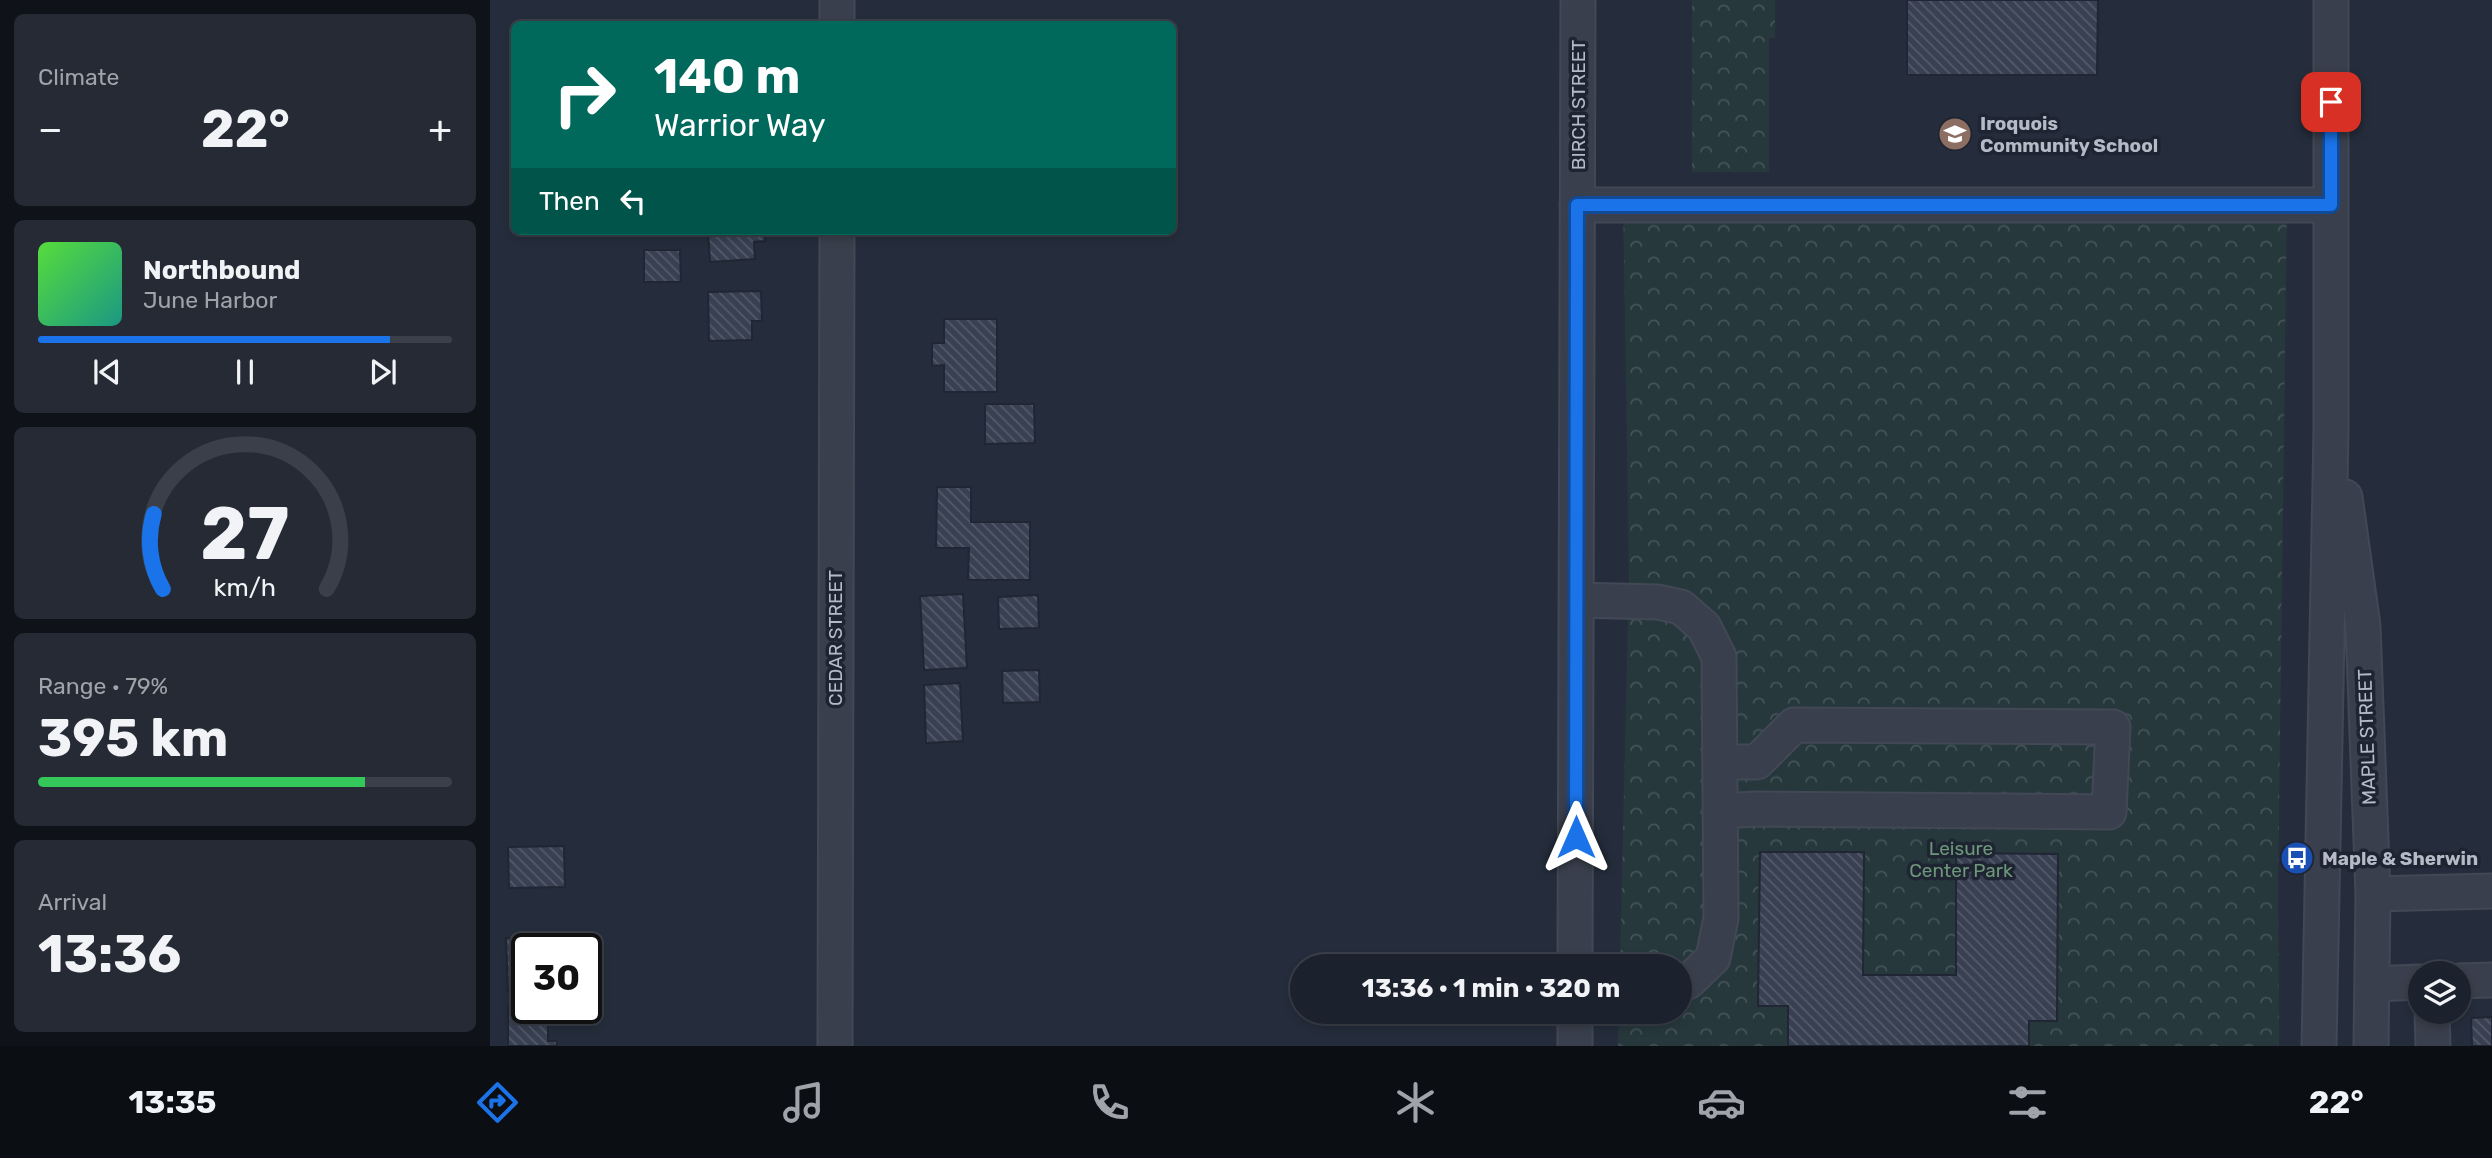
<!DOCTYPE html>
<meta charset="utf-8">
<style>
body{margin:0;font-family:Rubik,sans-serif;background:#252a35;color:#f1f3f6;height:100vh;display:flex;flex-direction:column;font-size:26px;white-space:nowrap}
*{box-sizing:border-box;margin:0}
p{font-size:23px;color:#a0a4aa}
.icon{flex:none;width:38px;height:38px;fill:none;stroke:currentColor;stroke-width:2;stroke-linecap:round;stroke-linejoin:round}
.map{position:relative;flex:1;overflow:hidden}
.details{display:flex;flex-direction:column;gap:14px;padding:14px;background:#0f1319;width:490px}
.details>*{flex:none}
.guide{position:absolute;left:21px;top:21px;width:665px;height:214px;border-radius:10px;box-shadow:0 4px 10px #0003,0 0 0 2px #3a3f49;background:#00695c;color:#fff;overflow:hidden}
.controls{position:absolute;left:1918px;top:961px;display:grid;gap:14px}
.controls a{display:grid;place-items:center;width:63px;height:63px;border-radius:50%;background:#1c222d;box-shadow:0 4px 10px #0003,0 0 0 2px #3a3f49;font-size:35px}
.speed{position:absolute;left:21px;top:933px;display:flex;gap:14px;font-size:35px;font-weight:700;text-align:center}
.speed>*{display:grid;place-content:center;width:91px;height:91px;border-radius:50%;background:#1c222d;box-shadow:0 4px 10px #0003,0 0 0 2px #3a3f49;line-height:1}
.speed .limit{border:4px solid #111;border-radius:10px;background:#fff;color:#111}
.pin{position:absolute;display:grid;place-items:center;width:60px;height:60px;color:#fff;margin:-30px;border-radius:14px;box-shadow:0 4px 10px #0006}
.me{position:absolute;width:77px;margin:-38px;rotate:0deg;stroke-linejoin:round;filter:drop-shadow(0 0 5px #0008)}
.turn{display:flex;align-items:center;gap:24px;height:147px;padding:0 28px;font-size:32px}
.turn .icon{width:91px;height:91px;stroke-width:2.5}
.turn b{display:block;font-size:49px;line-height:60px}
.then{display:flex;align-items:center;height:66px;padding:0 28px;background:#0003;gap:14px;font-size:26px}
.big{font-size:52px;font-weight:700;line-height:1.1}
.details .tile{flex:1;display:flex;flex-direction:column;justify-content:center;gap:10px;min-width:0;padding:0 24px;border-radius:10px;background:#252a35}
.details .dial{align-items:center;gap:0}
.dial svg{height:182px;overflow:visible;fill:none;stroke:#3a3f49;stroke-width:7;stroke-linecap:round;text-anchor:middle}
.dial text{fill:#f1f3f6;stroke:none}
.song{display:flex;align-items:center;gap:21px}
.cover{width:84px;height:84px;border-radius:10px;background:linear-gradient(135deg,hsl(110 70% 55%),hsl(170 70% 35%))}
.played{height:7px;border-radius:4px;background:linear-gradient(90deg,#1a73e8 85%,#3a3f49 85%)}
.keys{display:flex;justify-content:space-around;direction:ltr}
.heat{display:flex;justify-content:space-between;align-items:center;font-size:38px;direction:ltr}
.charge{height:10px;border-radius:5px;background:linear-gradient(90deg,#34c759 79%,#3a3f49 0)}
.trip{position:absolute;left:800px;top:954px;width:402px;height:70px;border-radius:35px;background:#1c222d;box-shadow:0 4px 10px #0003,0 0 0 2px #3a3f49;font-weight:700;line-height:70px;text-align:center}
.menu{display:flex;height:112px;justify-content:space-around;align-items:center;background:#0b0e12;color:#a0a4aa}
.menu .icon{width:49px;height:49px}
.menu .current{color:#1a73e8}
.menu b{font-size:32px;color:#f1f3f6}
main{display:flex;flex:1;min-height:0}
.map>svg:first-child{display:block}
.forest{fill:url(#forest-crowns)}
.building{fill:url(#building-back-hatch);stroke:#202633;stroke-width:2}
.lines{fill:none;stroke-linecap:round;stroke-linejoin:round}
.minor-casing{stroke:#424855;stroke-width:37}
.minor{stroke:#393f4c;stroke-width:33}
.route-casing{stroke:#114b97;stroke-width:18}
.route{stroke:#1a73e8;stroke-width:12}
.labels{text-anchor:middle;dominant-baseline:central;stroke-width:7;stroke-linejoin:round;paint-order:stroke}
.street-label{font-size:19px;fill:#b5bac7;stroke:#1e2431}
.poi-label{font-size:19px;font-weight:bold;fill:#b5bac7;stroke:#1e2431;text-anchor:start}
.park-label{font-size:19px;fill:#6d977b;stroke:#1e2431}
</style>
<main>
<section class="details">
<div class="tile"><p>Climate</p>
<div class="heat"><a>−</a><b class="big">22°</b><a>+</a></div>
</div>
<div class="tile">
<div class="song"><i class="cover"></i><div><b>Northbound</b><p>June Harbor</p></div></div>
<div class="played"></div>
<div class="keys"><svg class="icon" aria-label="previous" viewBox="0 0 24 24"><path d="M18 5L8 12l10 7zM5 5v14"/></svg><svg class="icon" aria-label="pause" viewBox="0 0 24 24"><path d="M8 5v14M16 5v14"/></svg><svg class="icon" aria-label="next" viewBox="0 0 24 24"><path d="M6 5l10 7-10 7zM19 5v14"/></svg></div>
</div>
<div class="tile dial"><svg viewBox="0 0 100 80">
<path d="M14 69A42 42 0 1 1 86 69"/>
<path d="M14 69A42 42 0 0 1 10 36" stroke="#1a73e8"/>
<text x="50" y="56" font-size="32" font-weight="700">27</text>
<text x="50" y="72" font-size="11">km/h</text>
</svg></div>
<div class="tile"><p>Range · 79%</p><b class="big">395 km</b><div class="charge"></div></div>
<div class="tile"><p>Arrival</p><b class="big">13:36</b></div>
</section>
<div class="map">
<svg width="2002" height="1046" viewBox="0 0 2002 1046">
<defs>
<pattern id="forest-crowns" width="20" height="18" patternUnits="userSpaceOnUse" patternTransform="scale(1.75)"><rect width="20" height="18" fill="#27383d"/><path d="M2 6a3 3 0 1 1 6 0M12 15a3 3 0 1 1 6 0" fill="none" stroke="#445358"/></pattern>
<pattern id="building-back-hatch" width="6" height="6" patternUnits="userSpaceOnUse" patternTransform="scale(1.75)"><rect width="6" height="6" fill="#384052"/><path d="M-1 5l2 2M0 0l6 6M5-1l2 2" fill="none" stroke="#535a69"/></pattern>
</defs>
<rect width="100%" height="100%" fill="#252d3c"/>
<!-- forest -->
<path class="forest" d="M1202 0H1285V38H1279V172H1202Z
M1133 195H1797L1788 887 1789 1046H1128L1129 1012H1190V966H1130L1139 573Z"/>
<!-- building -->
<path class="building" d="M1417 0H1608L1607 75H1417Z
M218 231H274L275 241 264 242 265 259 220 262Z
M154 250H190L191 282H154Z
M271 291 272 321H262V340L219 341 218 292Z
M454 319H507V392H454V365L442 366V343H454Z
M495 404H544L545 443 495 444Z
M447 487H481V522H540V580H478L479 548H446Z
M473 594 477 668 434 670 430 596Z
M548 595 549 628 509 629 508 597Z
M549 670 550 702 513 703 512 671Z
M470 683 473 741 436 743 434 685Z
M74 846 75 887 19 888 18 847Z
M1270 852H1374L1373 975H1466V853L1568 854 1567 1021H1539V1046H1298V1006H1268Z
M63 937V948H37V992H18L16 938Z
M18 1006 58 1008V1041H67V1046H18Z
M2002 1017V1046H1982L1981 1018Z"/>
<g class="lines">
<defs>
<path id="minor" d="M347 24V0
M1087 205H1841
M1855 497 1873 626 1883 894 1881 1046
M1086 600 1168 602 1191 607 1214 627 1229 657 1231 918 1223 958 1199 981 1190 986
M1230 762H1267L1304 725 1623 727 1619 812 1267 809 1230 811
M1883 894 2002 891
M1085 966 1088 0
M1969 981 2002 980
M1882 984 1930 982
M1942 1012 1943 1046
M345 1046 347 231
M1085 1046V1012
M1829 1046 1841 431V0"/>
</defs>
<!-- minor casing -->
<use href="#minor" class="minor-casing"/>
<!-- minor -->
<use href="#minor" class="minor"/>
</g>
<g class="lines">
<defs>
<path id="route" d="M1086 837 1087 205H1841V102"/>
</defs>
<!-- route casing -->
<use href="#route" class="route-casing"/>
<!-- route -->
<use href="#route" class="route"/>
</g>
<!-- icons -->
<defs>
<symbol id="school-disc" viewBox="-11 -11 22 22"><circle r="9.5" fill="#8d6e63" stroke="#1e2431"/><path d="M0-5L7-2L0 1L-7-2ZM-4 1L0 2.5L4 1V4Q0 6-4 4Z" fill="#fff"/></symbol>
<symbol id="bus-disc" viewBox="-11 -11 22 22"><circle r="9.5" fill="#1a4fb4" stroke="#1e2431"/><path d="M-5-6H5V4H4V6H2V4H-2V6H-4V4H-5ZM-3.5-4V0h7V-4ZM-3.5 1.2v1.5H-2V1.2ZM2 1.2v1.5H3.5V1.2Z" fill="#fff"/></symbol>
</defs>
<g fill-rule="evenodd">
<use href="#school-disc" x="1446" y="115" width="38" height="38"/>
<use href="#bus-disc" x="1788" y="839" width="38" height="38"/>
</g>
<g class="labels">
<!-- street labels -->
<g class="street-label">
<text transform="translate(1088 105) rotate(-90)">BIRCH STREET</text>
<text transform="translate(345 638) rotate(-90)">CEDAR STREET</text>
<text transform="translate(1877 737) rotate(-92)">MAPLE STREET</text>
</g>
<!-- poi labels -->
<g class="poi-label">
<text x="1490" y="123">Iroquois<tspan x="1490" dy="22">Community School</tspan></text>
<text x="1832" y="858">Maple &amp; Sherwin</text>
</g>
<!-- park labels -->
<g class="park-label">
<text x="1471" y="848">Leisure<tspan x="1471" dy="22">Center Park</tspan></text>
</g>
</g>
</svg>
<div class="controls">
<a><svg class="icon" aria-label="layers" viewBox="0 0 24 24"><path d="M12 4l9 5-9 5-9-5zM3 14l9 5 9-5"/></svg></a>
</div>
<div class="speed"><div class="limit">30</div></div>
<div class="pin" style="left:1841px;top:102px;background:#d93025"><svg class="icon" aria-label="arrive" viewBox="0 0 24 24"><path d="M6 21V4h12l-3 4 3 4H6"/></svg></div>
<svg class="me" style="left:1086px;top:837px" viewBox="-20 -20 40 40"><path d="M0-17L14 15 0 8-14 15z" fill="#1a73e8" stroke="#fff" stroke-width="4"/></svg>
<div class="trip">13:36 · 1 min · 320 m</div>
<div class="guide">
<div class="turn"><svg class="icon" aria-label="right" viewBox="0 0 24 24"><path d="M7 20v-9h11M14 6l5 5-5 5"/></svg><div><b>140 m</b>Warrior Way</div></div>
<div class="then">Then<svg class="icon" aria-label="left" viewBox="0 0 24 24"><path d="M17 20v-9H6M10 6l-5 5 5 5"/></svg></div>
</div>
</div>
</main>
<nav class="menu">
<b>13:35</b>
<svg class="icon current" aria-label="directions" viewBox="0 0 24 24"><path d="M12 3l9 9-9 9-9-9zM9 14v-3h6M13 9l2 2-2 2"/></svg>
<svg class="icon" aria-label="music" viewBox="0 0 24 24"><path d="M9 18V5l10-2v13"/><circle cx="6" cy="18" r="3"/><circle cx="16" cy="16" r="3"/></svg>
<svg class="icon" aria-label="phone" viewBox="0 0 24 24"><path d="M5 4h4l2 5-3 2q2 4 5 5l2-3 5 2v4C11 20 4 13 5 4z"/></svg>
<svg class="icon" aria-label="climate" viewBox="0 0 24 24"><path d="M12 3v18M4 7l16 10M4 17L20 7"/></svg>
<svg class="icon" aria-label="car" viewBox="0 0 24 24"><path d="M5 17H2v-5l4-1 3-4h7l3 4 3 1v5h-3M9 17h6M6 11h13"/><circle cx="7" cy="17" r="2"/><circle cx="17" cy="17" r="2"/></svg>
<svg class="icon" aria-label="filters" viewBox="0 0 24 24"><path d="M4 7h16M4 17h16"/><circle cx="9" cy="7" r="2"/><circle cx="15" cy="17" r="2"/></svg>
<b>22°</b>
</nav>
